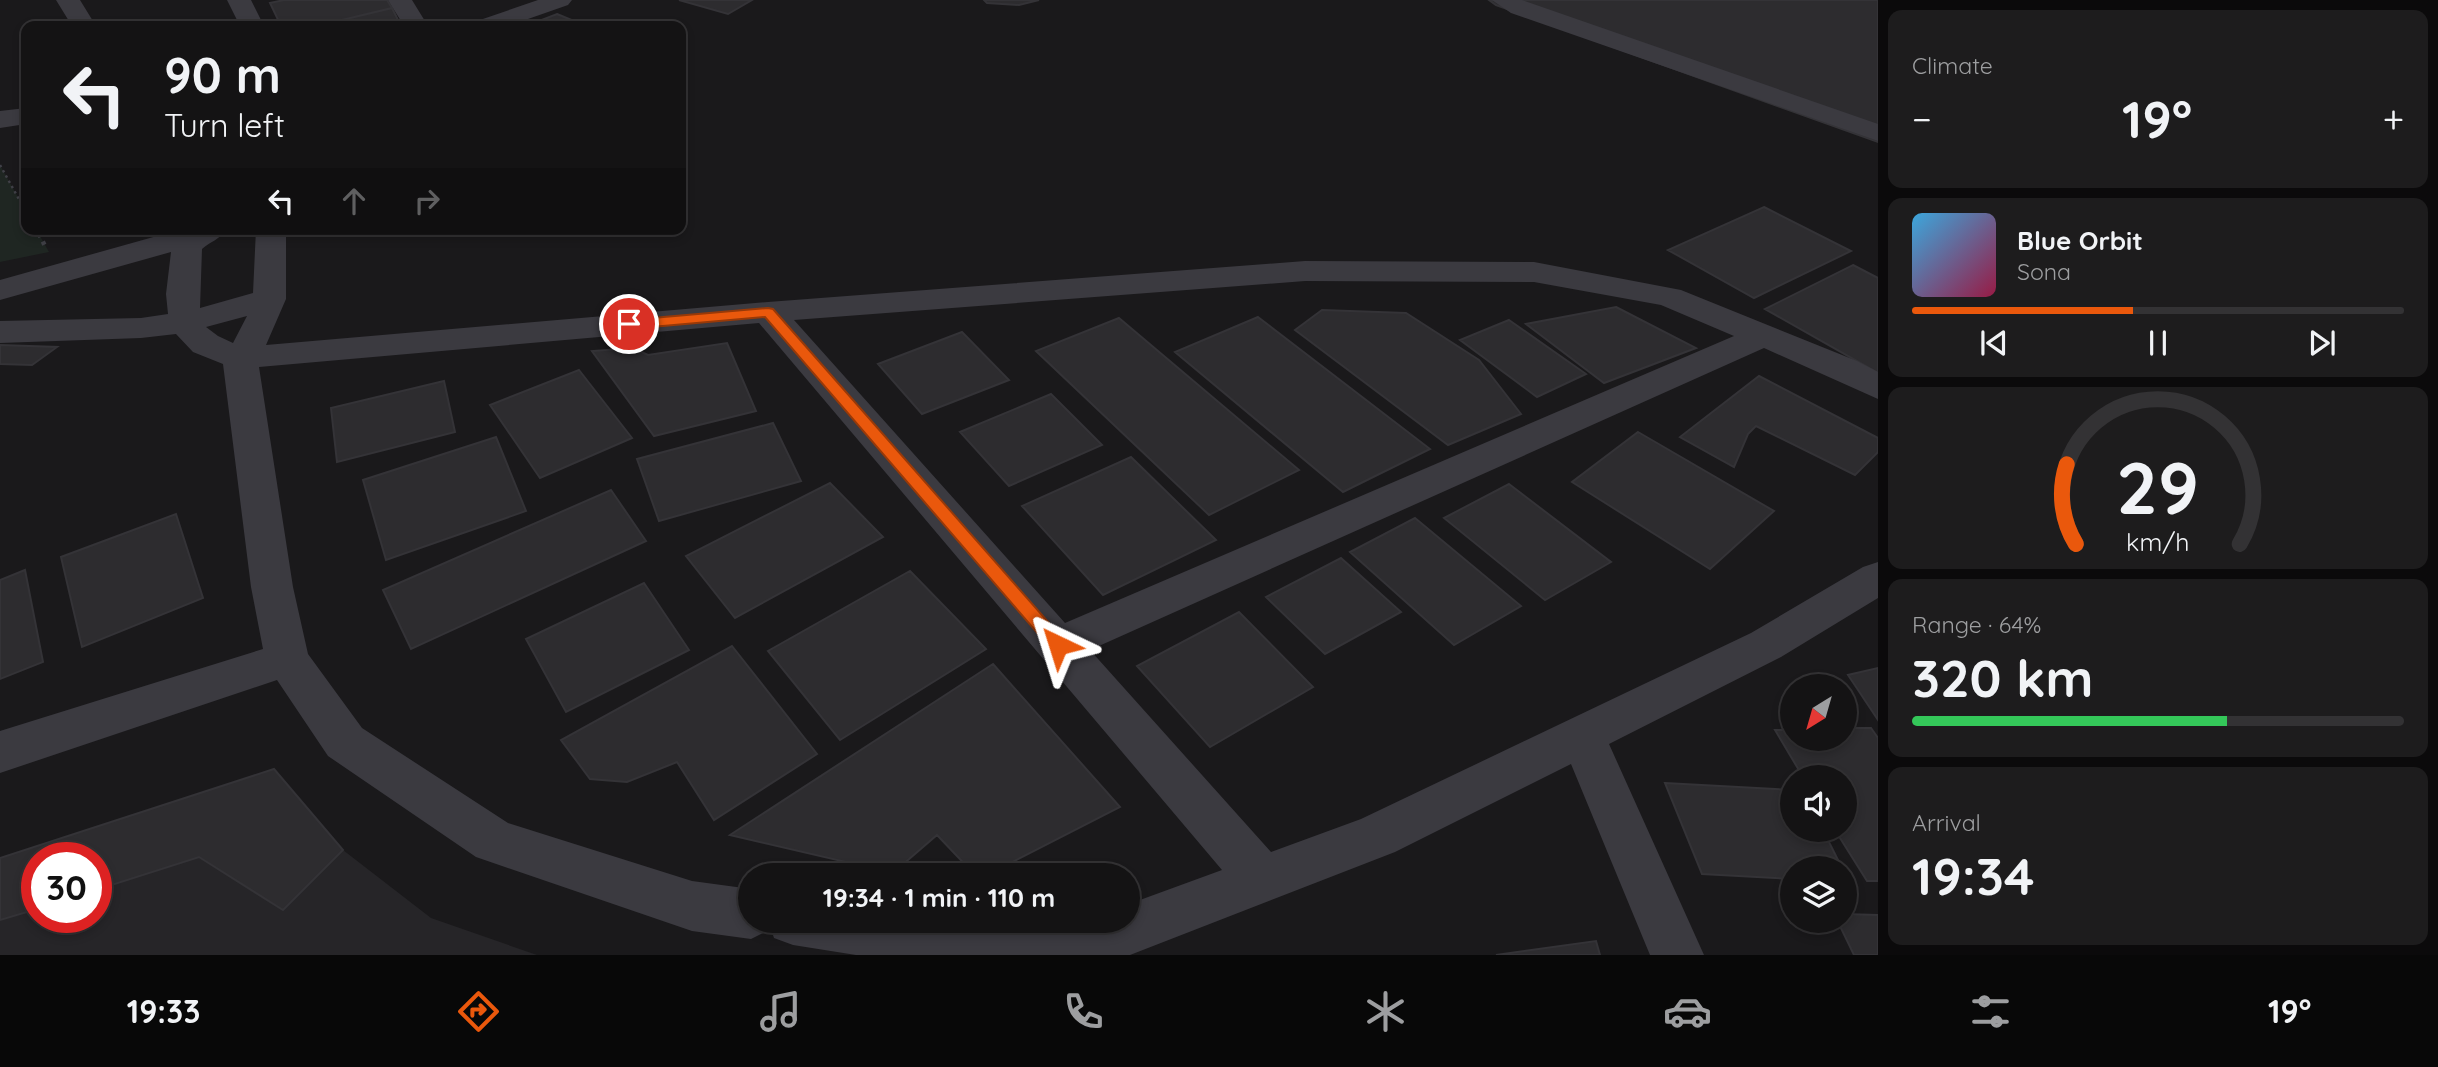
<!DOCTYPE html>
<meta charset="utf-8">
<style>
body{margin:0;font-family:Quicksand,sans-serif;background:#1d1c1d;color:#f1f3f6;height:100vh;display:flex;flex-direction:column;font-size:26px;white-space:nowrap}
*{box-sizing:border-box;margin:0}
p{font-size:23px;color:#9d9ea0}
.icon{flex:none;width:38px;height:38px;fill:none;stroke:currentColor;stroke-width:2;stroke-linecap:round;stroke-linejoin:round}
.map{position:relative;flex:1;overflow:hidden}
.panel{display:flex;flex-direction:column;gap:10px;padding:10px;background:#0b0a0b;width:560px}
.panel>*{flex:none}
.banner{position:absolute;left:21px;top:21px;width:665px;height:214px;border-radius:14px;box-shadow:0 4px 10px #0003,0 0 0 2px #333234;background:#141314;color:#f1f3f6;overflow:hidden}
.needle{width:46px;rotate:217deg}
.tools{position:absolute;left:1780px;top:674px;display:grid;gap:14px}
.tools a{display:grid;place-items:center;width:77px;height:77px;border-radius:50%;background:#141314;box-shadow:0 4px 10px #0003,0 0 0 2px #333234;font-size:35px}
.speed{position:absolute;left:21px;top:842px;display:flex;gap:14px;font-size:35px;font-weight:700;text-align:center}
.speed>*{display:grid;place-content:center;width:91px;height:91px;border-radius:50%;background:#141314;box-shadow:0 4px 10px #0003,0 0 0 2px #333234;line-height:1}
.speed .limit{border:10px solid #d22;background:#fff;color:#111}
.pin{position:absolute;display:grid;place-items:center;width:60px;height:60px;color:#fff;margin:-30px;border:4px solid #fff;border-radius:50%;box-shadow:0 2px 7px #0007}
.me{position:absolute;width:77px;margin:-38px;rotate:319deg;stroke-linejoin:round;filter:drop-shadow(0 0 5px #0008)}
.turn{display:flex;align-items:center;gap:24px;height:147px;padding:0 28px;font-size:32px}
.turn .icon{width:91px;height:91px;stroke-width:2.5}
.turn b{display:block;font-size:49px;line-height:60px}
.lanes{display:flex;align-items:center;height:66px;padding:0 28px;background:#0003;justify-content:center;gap:35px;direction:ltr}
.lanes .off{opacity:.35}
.big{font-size:52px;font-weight:800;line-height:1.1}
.panel .card{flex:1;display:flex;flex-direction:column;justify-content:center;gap:10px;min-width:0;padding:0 24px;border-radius:14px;background:#1d1c1d}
.panel .dial{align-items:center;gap:0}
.dial svg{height:182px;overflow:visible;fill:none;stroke:#333234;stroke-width:7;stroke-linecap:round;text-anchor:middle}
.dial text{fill:#f1f3f6;stroke:none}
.song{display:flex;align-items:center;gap:21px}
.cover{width:84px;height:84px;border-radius:10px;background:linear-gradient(135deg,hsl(200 70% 55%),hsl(340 70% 35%))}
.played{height:7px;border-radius:4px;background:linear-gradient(90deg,#ea580c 45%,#333234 45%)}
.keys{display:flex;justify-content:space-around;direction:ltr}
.heat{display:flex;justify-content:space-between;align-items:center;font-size:38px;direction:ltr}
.charge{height:10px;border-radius:5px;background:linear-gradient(90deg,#34c759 64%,#333234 0)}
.trip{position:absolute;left:738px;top:863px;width:402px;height:70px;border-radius:35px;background:#141314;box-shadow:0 4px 10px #0003,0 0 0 2px #333234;font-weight:800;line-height:70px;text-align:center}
.tab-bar{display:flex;height:112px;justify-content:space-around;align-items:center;background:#080808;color:#9d9ea0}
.tab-bar .icon{width:49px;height:49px}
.tab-bar .on{color:#ea580c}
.tab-bar b{font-size:32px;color:#f1f3f6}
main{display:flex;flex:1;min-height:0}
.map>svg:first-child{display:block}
.built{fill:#262528}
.green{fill:#1f2622}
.building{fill:#2d2c2f;stroke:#343337;stroke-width:2}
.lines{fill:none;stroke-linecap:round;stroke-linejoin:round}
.path-far1{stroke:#404047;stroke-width:2.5;stroke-dasharray:2.5 3.5;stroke-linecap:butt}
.path{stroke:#404047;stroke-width:4.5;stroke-dasharray:3.5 5;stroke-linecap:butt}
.minor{fill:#3b3a40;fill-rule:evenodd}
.route{fill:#ea580c;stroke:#983908;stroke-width:2}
</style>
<main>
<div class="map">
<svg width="1878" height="955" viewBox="0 0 1878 955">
<rect width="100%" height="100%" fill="#1a191b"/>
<!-- built -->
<path class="built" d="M343 850 431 918 537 955H0V920L37 909V917H96V890L199 857 283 910Z"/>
<!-- green -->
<path class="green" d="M0 165 26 212V229H36L49 252 0 262Z"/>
<!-- building -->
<path class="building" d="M284 0H387L392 8 317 26H281L270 3Z
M679 0H752L728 14Z
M984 0H1039L1019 5 987 3Z
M1489 0H1878V142L1496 5Z
M392 8 401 26H317Z
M557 14 586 26H526Z
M1764 207 1851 251 1754 298 1668 250Z
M1853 265 1878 278V373L1765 309Z
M1616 307 1696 348 1604 383 1526 324Z
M1322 310 1406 313 1479 360 1521 414 1448 445 1295 330Z
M1258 317 1430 449 1343 492 1175 352Z
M1119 318 1299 470 1209 515 1036 351Z
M1509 320 1586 374 1537 397 1460 340Z
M962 332 1009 380 922 414 878 364Z
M727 343 756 411 654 436 592 351 633 348 648 355Z
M0 345 57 347 32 365 0 364Z
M579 370 632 438 540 478 490 405Z
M1759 376 1878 438V452L1855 475 1756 426 1748 434 1734 467 1680 437Z
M444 381 455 432 337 462 331 408Z
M1051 394 1102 445 1009 486 960 432Z
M773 423 801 481 659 521 637 459Z
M1638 432 1774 511 1710 569 1572 482Z
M496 437 526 511 386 560 363 480Z
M1131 457 1216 540 1103 595 1022 506Z
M830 483 883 537 735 618 686 556Z
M1509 484 1611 562 1545 600 1444 518Z
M611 490 646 541 411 649 383 590Z
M176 514 203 598 82 647 61 557Z
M1415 518 1521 606 1454 645 1350 552Z
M1341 558 1401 612 1325 654 1266 597Z
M25 570 43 662 0 679V580Z
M910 571 986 649 840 740 768 651Z
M644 583 689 650 566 712 526 639Z
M1239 612 1313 687 1210 747 1137 666Z
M732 646 817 754 714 820 677 762 627 782 590 779 561 740Z
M993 664 1120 807 987 875H975L937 835 893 873 730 835Z
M1878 668V720L1848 675Z
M1844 728H1871L1878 738V881H1867L1835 830H1844V777H1803L1775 730H1792V738H1844Z
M274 769 343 850 283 910 199 857 96 890V858H37V909L0 920V858Z
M1665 783 1792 790V830H1823L1842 868H1792V879L1702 874Z
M1844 914 1878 915V955H1854L1837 920H1844Z
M1596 941 1600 955H1496Z"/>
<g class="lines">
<!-- path-far1 -->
<path class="path-far1" d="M0 165 26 212
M36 229 40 236"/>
<!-- path -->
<path class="path" d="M39 234 45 246"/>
<!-- minor -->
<path class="minor" d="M56 0H80L96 26H72Z
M227 0H251L264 26H240Z
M388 0H412L428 26H404Z
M538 0H572L568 5 508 26H474L477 21Z
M1492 0H1522L1878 124V141L1511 13Z
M26 108V124L0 128V111Z
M182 229 225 231C220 239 210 242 202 249L200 308 253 293 256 229H286V299L266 345 768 302 1305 261 1534 262 1681 290 1857 361 1878 372V399L1764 348 1090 650 1271 852 1361 819 1751 633 1863 567 1878 562V598L1781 657 1609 744 1704 955H1650L1571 764 1395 852 1130 955H856L793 945 774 938 771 929 751 939 692 931 476 857 328 756 277 680 0 773V731L263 649 251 587 223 364 193 352 176 334 141 338 0 343V321L141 318 168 314 166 294 171 252 0 300V280ZM1305 281 1534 282 1661 305 1734 336 1065 623 794 320ZM247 316 233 343 218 336 206 327ZM759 323 1222 870 1129 904V920H1084L1046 935 1030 929 974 920H751V889L692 881 508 823 362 728 308 654 293 587 259 367Z"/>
</g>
<!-- route -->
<path class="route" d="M768 308 773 309 1064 640 1067 645 1064 650 1058 652 1052 650 765 317 629 329 622 324 629 320Z"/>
</svg>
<div class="tools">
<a><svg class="needle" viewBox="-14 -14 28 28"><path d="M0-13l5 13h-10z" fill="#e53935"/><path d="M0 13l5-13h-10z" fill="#9d9ea0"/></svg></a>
<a><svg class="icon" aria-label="sound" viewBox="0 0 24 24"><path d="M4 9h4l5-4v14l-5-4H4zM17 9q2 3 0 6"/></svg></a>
<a><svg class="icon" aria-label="layers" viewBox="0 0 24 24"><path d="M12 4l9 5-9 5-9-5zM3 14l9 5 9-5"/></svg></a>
</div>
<div class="speed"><div class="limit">30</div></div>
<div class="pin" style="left:629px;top:324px;background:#d93025"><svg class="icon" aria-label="arrive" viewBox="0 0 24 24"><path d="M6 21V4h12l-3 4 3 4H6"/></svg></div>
<svg class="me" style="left:1058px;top:645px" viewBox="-20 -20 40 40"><path d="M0-17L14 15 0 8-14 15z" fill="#ea580c" stroke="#fff" stroke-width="4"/></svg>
<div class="trip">19:34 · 1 min · 110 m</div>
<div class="banner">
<div class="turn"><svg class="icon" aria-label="left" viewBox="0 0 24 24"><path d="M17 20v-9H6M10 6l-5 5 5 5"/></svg><div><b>90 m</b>Turn left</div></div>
<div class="lanes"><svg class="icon" aria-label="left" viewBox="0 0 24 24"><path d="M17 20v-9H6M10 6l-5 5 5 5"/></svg><svg class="icon off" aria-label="ahead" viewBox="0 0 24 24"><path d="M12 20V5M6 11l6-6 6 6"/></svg><svg class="icon off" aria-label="right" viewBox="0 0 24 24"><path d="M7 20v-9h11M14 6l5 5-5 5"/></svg></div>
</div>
</div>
<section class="panel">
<div class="card"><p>Climate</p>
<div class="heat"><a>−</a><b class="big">19°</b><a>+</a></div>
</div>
<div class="card">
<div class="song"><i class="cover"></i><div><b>Blue Orbit</b><p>Sona</p></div></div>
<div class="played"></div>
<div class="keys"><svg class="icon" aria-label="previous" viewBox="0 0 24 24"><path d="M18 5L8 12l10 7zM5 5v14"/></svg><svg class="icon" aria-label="pause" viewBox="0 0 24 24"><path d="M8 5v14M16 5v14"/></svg><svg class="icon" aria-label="next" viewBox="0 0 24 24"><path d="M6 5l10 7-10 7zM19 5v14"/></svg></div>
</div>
<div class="card dial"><svg viewBox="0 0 100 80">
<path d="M14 69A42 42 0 1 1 86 69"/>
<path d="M14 69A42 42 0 0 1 10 34" stroke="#ea580c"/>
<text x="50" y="56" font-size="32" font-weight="700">29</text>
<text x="50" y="72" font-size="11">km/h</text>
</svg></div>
<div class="card"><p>Range · 64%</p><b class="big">320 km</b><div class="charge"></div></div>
<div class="card"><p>Arrival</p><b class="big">19:34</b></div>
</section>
</main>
<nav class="tab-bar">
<b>19:33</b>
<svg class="icon on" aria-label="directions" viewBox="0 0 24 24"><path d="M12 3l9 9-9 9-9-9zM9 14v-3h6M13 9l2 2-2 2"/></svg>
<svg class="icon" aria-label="music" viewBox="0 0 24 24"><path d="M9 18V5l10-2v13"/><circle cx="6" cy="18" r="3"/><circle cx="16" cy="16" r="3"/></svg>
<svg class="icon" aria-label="phone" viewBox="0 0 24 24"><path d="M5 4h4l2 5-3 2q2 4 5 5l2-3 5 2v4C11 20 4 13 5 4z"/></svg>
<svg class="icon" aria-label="climate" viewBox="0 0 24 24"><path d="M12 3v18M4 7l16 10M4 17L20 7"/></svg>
<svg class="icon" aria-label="car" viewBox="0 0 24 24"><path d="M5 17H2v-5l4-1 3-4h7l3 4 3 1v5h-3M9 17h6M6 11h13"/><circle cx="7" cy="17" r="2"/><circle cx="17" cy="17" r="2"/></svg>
<svg class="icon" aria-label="filters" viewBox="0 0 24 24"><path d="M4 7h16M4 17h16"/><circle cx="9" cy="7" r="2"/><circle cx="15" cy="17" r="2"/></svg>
<b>19°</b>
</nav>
